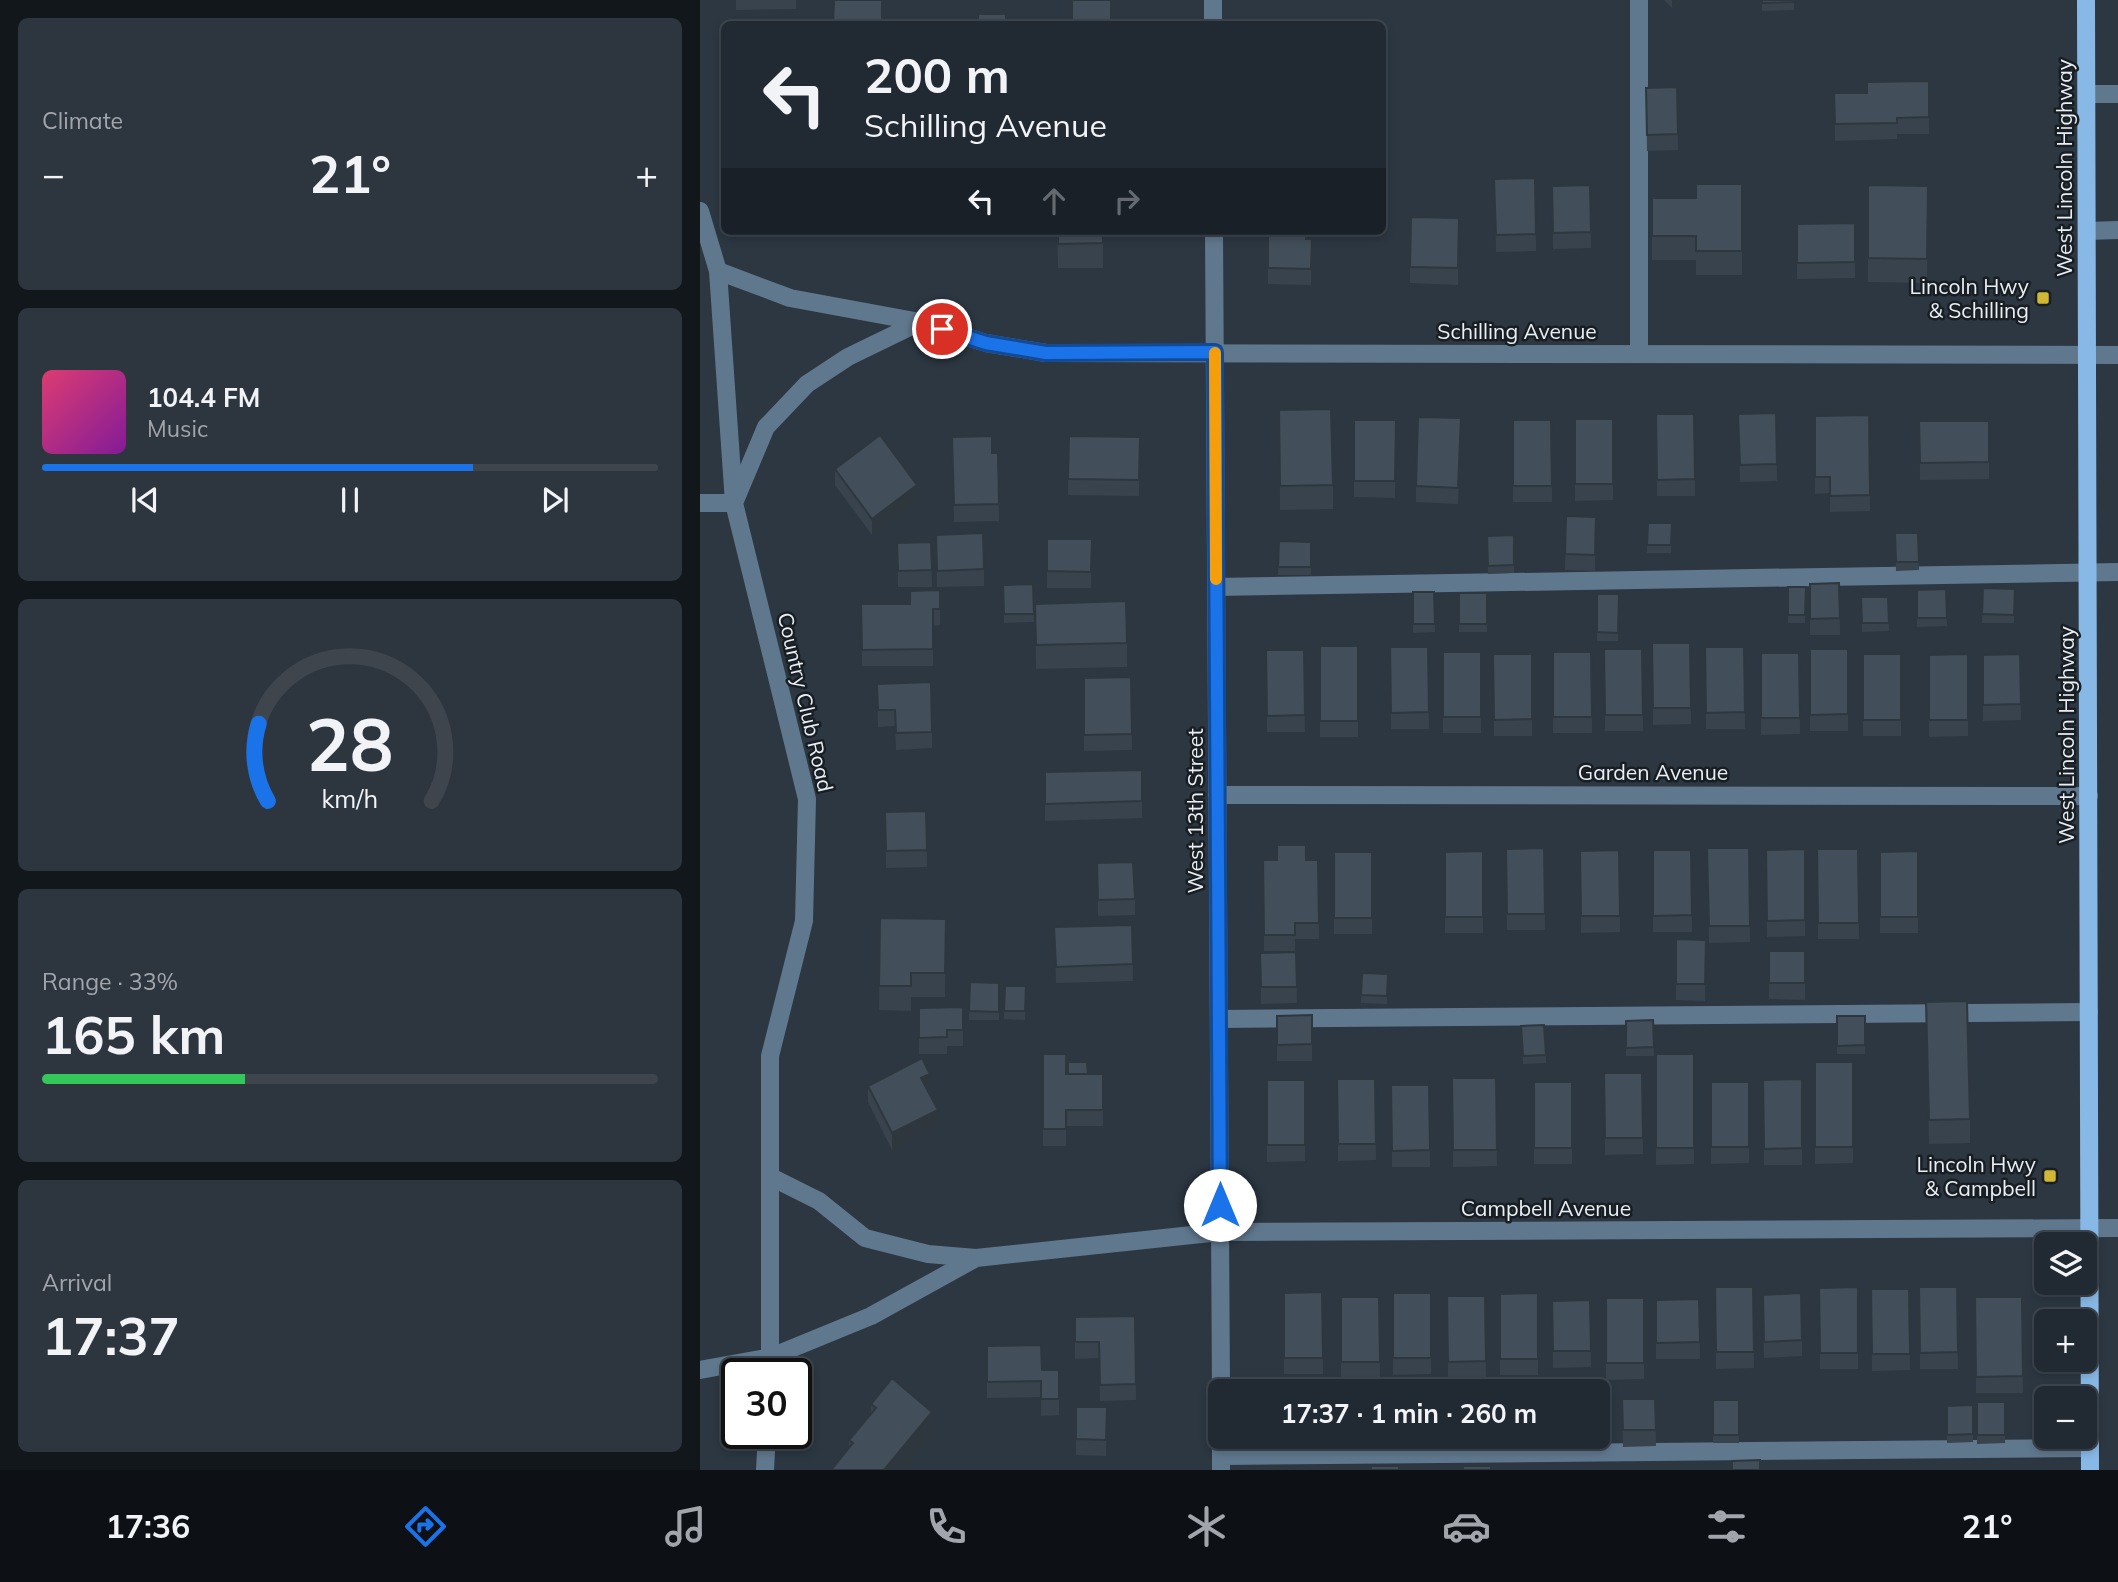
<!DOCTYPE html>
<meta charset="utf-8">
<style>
body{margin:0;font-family:Mulish,sans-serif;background:#2d353e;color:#f1f3f6;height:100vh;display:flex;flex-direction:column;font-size:26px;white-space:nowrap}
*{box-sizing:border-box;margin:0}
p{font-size:23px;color:#a2a6ac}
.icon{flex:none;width:38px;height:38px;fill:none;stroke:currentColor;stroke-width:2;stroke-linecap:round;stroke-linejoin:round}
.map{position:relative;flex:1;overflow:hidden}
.panel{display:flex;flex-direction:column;gap:18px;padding:18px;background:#12171c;width:700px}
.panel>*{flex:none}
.guide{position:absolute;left:21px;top:21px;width:665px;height:214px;border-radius:10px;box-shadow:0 4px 10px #0003,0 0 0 2px #3e454d;background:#212932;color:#f1f3f6;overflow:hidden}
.tools{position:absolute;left:1334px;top:1232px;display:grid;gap:14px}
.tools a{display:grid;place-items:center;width:63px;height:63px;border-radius:10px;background:#212932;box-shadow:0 4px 10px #0003,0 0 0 2px #3e454d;font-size:35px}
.speed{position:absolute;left:21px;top:1358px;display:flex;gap:14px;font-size:35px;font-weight:700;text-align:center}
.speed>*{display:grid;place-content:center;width:91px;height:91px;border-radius:50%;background:#212932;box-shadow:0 4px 10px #0003,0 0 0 2px #3e454d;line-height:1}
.speed .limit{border:4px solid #111;border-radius:10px;background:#fff;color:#111}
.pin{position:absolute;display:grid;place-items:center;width:60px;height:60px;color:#fff;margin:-30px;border:4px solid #fff;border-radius:50%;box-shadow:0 2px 7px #0007}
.me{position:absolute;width:77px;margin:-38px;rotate:0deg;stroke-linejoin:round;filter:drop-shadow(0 0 5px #0008)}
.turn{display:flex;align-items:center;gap:24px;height:147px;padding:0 28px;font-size:32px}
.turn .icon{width:91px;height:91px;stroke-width:2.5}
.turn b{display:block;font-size:49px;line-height:60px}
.lanes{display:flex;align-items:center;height:66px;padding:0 28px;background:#0003;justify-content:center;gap:35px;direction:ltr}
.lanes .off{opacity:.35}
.big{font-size:52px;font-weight:700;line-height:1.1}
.panel .card{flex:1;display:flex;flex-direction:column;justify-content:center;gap:10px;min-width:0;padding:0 24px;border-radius:10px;background:#2d353e}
.panel .dial{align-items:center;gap:0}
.dial svg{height:182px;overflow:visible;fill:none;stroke:#3e454d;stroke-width:7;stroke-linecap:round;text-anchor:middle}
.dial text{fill:#f1f3f6;stroke:none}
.song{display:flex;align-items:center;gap:21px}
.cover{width:84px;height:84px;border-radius:10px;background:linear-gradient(135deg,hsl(340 70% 55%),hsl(290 70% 35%))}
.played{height:7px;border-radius:4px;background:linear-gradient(90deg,#1a73e8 70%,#3e454d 70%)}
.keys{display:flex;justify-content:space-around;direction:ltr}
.heat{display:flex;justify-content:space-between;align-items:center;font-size:38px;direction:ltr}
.charge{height:10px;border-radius:5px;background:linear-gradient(90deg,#34c759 33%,#3e454d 0)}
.trip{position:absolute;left:508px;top:1379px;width:402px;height:70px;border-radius:10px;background:#212932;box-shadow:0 4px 10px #0003,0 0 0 2px #3e454d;font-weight:700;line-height:70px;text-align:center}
.dock{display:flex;height:112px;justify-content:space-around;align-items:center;background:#0d1014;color:#a2a6ac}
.dock .icon{width:49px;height:49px}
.dock .active{color:#1a73e8}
.dock b{font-size:32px;color:#f1f3f6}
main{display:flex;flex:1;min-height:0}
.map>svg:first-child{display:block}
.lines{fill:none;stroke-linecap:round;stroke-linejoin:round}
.minor{stroke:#60788e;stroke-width:18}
.major{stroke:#88b9e6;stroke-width:18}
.wall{fill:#39434d}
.shaded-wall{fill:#2e373e}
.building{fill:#424e59;stroke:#2e373e;stroke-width:2}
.route-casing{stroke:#114b97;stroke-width:18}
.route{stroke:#1a73e8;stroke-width:12}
.slow{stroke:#f59e0b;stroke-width:12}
.poi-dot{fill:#d1b736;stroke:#191e23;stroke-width:2.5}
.labels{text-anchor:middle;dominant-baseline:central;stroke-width:5;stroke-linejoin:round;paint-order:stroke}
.street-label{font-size:21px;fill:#e7eef5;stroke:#191e23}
.poi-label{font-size:21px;fill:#e7eef5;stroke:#191e23;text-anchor:end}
</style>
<main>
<section class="panel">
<div class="card"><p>Climate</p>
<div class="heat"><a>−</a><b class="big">21°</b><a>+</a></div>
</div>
<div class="card">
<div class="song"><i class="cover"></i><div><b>104.4 FM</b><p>Music</p></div></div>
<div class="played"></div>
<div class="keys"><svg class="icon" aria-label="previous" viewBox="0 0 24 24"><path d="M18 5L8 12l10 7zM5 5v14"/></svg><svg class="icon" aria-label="pause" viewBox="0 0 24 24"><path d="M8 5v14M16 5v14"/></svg><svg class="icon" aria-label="next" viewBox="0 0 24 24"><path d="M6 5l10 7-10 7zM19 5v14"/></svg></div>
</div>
<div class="card dial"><svg viewBox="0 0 100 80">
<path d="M14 69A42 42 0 1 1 86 69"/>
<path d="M14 69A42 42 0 0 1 10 35" stroke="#1a73e8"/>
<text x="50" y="56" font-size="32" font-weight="700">28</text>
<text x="50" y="72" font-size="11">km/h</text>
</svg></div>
<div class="card"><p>Range · 33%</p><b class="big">165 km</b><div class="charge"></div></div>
<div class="card"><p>Arrival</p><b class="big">17:37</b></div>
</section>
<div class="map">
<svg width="1418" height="1470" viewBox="0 0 1418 1470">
<rect width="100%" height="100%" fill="#2c3742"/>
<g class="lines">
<!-- minor -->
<path class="minor" d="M513 0V24
M939 0V354
M1387 94H1418
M0 211 18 271 34 503 107 799 104 921 70 1056V1374
M514 231 521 1391
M1387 231 1418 230
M18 271 90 298 220 322 286 343 346 353 1418 355
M0 503H34L66 427 107 384 148 357 220 322
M516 587 1418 572
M517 795 1389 796
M519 1019 1389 1012
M71 1177 119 1201 165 1238 228 1254 276 1258
M0 1370 71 1357 171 1316 276 1258 520 1232 1418 1228
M521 1437V1470
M521 1456 1390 1448
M65 1470 67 1433"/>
<!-- major -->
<path class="major" d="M1386 0 1390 1470"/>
</g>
<!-- wall -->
<path class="wall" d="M36 0H96V9L36 10Z
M964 0H980L972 8Z
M1062 0H1094V10L1062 11Z
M1229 81V134H1197V139L1135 141 1134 93H1167Z
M977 87 978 150 947 151 946 88Z
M835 178 836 251 796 252 794 179Z
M1042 184V275H996V260H952V198H996Z
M890 185 891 248 853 249 852 186Z
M1168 185 1228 186 1227 283 1168 282Z
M759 218 758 285 710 283V267Z
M1155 223V278L1097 279V224Z
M357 231H427V234L403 235V268H358Z
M568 231 612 239 611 285 568 284Z
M579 410 633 485V509L580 510Z
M1076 413 1077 481 1040 482 1038 414Z
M956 414H994L995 496H957Z
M1169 415 1170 511 1130 512V493L1115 494V416Z
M875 419H913V500L875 501Z
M654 420H696L695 498 654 497Z
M813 420H851L852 502H813Z
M1219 421H1289V479L1220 480Z
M761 435 758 504 716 502V486Z
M369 436 440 437 439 496 368 495Z
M252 437 292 453H298L299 521 254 522Z
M135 469 217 502 172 535 135 485Z
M866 516 896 517 895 571 865 570Z
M948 523H972L971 553H947Z
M1195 533H1218L1219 570 1196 571Z
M236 535 284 569V586L237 587Z
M814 535V573L788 574 787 536Z
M347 539H392L391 588H347Z
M579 541 611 542V575H578Z
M231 542 232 587H198L197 543Z
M1139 583 1140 635H1110V584Z
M333 584 334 622 304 623 303 585Z
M1088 587H1106L1105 623H1088Z
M1283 588 1315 589 1314 623H1282Z
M1246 589 1247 626 1217 627V590Z
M240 590V625L233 626V666H162L161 604H210Z
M713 592H734L735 632 713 633Z
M759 593H787V632H759Z
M897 594H919L918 641H897Z
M1161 597H1188L1189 631 1162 632Z
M335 604 427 643V667L336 669Z
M952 643H990L991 724 953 725Z
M620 646H658V737H620Z
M690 647H728L729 729H691Z
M1005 647H1044L1045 729H1006Z
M904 649H942L943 731H905Z
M1110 649H1148V731H1110Z
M566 650H604L605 732H567Z
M743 652H781V733H743Z
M853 652H891L892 733H853Z
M1061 653H1099L1100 734 1061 735Z
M793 654H832V736H794Z
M1163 654H1201V736H1163Z
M1268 654V736L1229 737V655Z
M1320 654 1321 720 1283 721V655Z
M431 677 432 750 384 751V678Z
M177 684 232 732V748L196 750 195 726 178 727Z
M442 770V818L345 821V772Z
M226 811 227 867 186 868 185 812Z
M844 848 845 930H807L806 849Z
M1007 848H1049L1050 942 1009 943Z
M1105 849V936L1067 937 1066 850Z
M1117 849H1158L1159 939H1118Z
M919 850 920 932 881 933 880 851Z
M953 850H991L992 932H953Z
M783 851V933H745V852Z
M1218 851V933H1180V852Z
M634 852H672V934H634Z
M563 860H618L619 939H595V951H564Z
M397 863 435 899V915L398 916Z
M180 918 246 919 245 997H211V1011L179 1010Z
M432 925 433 981 356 983 354 927Z
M976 939 1006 940 1005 1001 976 1000Z
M1069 951H1105V1000L1069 999Z
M596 952 597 1003 561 1004 560 953Z
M662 973 688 974 687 1004 661 1003Z
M270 982 299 983V1020H269Z
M305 986H326L325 1020 304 1019Z
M1226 1002 1270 1119V1143L1229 1144Z
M263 1007V1046H247V1054H219V1008Z
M577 1016 612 1044V1061H577Z
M1137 1016H1165V1054H1137Z
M953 1020 954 1056H926V1021Z
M821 1034 846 1055V1063L823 1064Z
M343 1054 366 1074H403V1126H366V1146H343Z
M956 1054H994V1164L956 1165Z
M1115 1062H1153V1163L1115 1164Z
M904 1073H942L943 1154 905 1155Z
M752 1078H796L797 1166 753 1167Z
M637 1079H675L676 1160 638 1161Z
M1102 1079V1165H1064L1063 1080Z
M567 1080H605V1161L567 1162Z
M834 1082H872V1164H834Z
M1011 1082H1049V1163L1011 1164Z
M691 1085H729L730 1167H692Z
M168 1086 230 1090 228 1091 238 1126 192 1150 168 1102Z
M1015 1287H1053L1054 1368 1016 1369Z
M1158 1287V1369H1120L1119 1288Z
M1219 1287H1257L1258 1369H1220Z
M1171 1289H1209L1210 1370 1172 1371Z
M622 1292 623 1374H584V1293Z
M693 1293H731V1374L693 1375Z
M838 1293V1375H800V1294Z
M747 1296H785L786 1377 748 1378Z
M641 1297H679L680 1378 641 1379Z
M1275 1297H1322L1323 1393H1276Z
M906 1298H944V1379L906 1380Z
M999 1299 1000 1359H956V1300Z
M890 1300 891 1367 853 1368 852 1301Z
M1063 1311 1102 1340V1356L1064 1358Z
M435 1316 436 1400 400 1401 399 1358 375 1359V1317Z
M287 1346 342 1370H359V1415L341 1416V1397L287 1398Z
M898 1395H901L900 1444H871V1437H898Z
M922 1399H955L956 1446 923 1447Z
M1013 1400H1039V1443H1013Z
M1277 1402H1305V1443L1277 1444Z
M171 1404 232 1436 204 1470H131L149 1448V1440L171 1415Z
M1273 1405V1442L1247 1443V1406Z
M376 1407H407L406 1456 376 1455Z
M595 1437H623V1442H595Z
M720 1437H743V1439L720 1438Z
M767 1437H795V1444H767Z"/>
<!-- shaded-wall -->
<path class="shaded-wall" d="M972 0H980L972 8Z
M217 485V502L172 535V519Z
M230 1074V1090L221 1095V1078Z
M238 1110V1126L192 1150V1133Z
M232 1412V1436L204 1470H184Z"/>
<!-- building -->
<path class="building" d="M134 0H182V24H133Z
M372 0H411V24H372Z
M1062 0H1094V2L1062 3Z
M278 14H306V24H278Z
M1229 81V117L1197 118V123L1135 124 1134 93H1167V82Z
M977 87 978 134 947 135 946 88Z
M835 178 836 234 796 235 794 179Z
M996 184H1042V251H996V236H952V198H996Z
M890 185 891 232 853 233 852 186Z
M1168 185 1228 186 1227 259 1168 258Z
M711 217 759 218 758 268 710 267Z
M1155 223V262L1097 263V224Z
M358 231H403V243L358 244Z
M568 231H606V239H612L611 269 568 268Z
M631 409 633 485 580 486 579 410Z
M1076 413 1077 464 1040 465 1038 414Z
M956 414H994L995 479 957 480Z
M1169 415 1170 495 1130 496V477H1115V416Z
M718 417 761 418 758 488 716 486Z
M875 419H913V484H875Z
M654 420H696L695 481H654Z
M813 420H851L852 486H813Z
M1219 421H1289V462L1220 463Z
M180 435 217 485 172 519 135 469Z
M292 436V453H298L299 504 254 505 252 437Z
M369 436 440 437 439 480 368 479Z
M866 516 896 517 895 555 865 554Z
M948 523H972L971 545H947Z
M283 533 284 569 237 571 236 535Z
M1195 533H1218L1219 562H1196Z
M814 535V565L788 566 787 536Z
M347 539H392L391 572 347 571Z
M579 541 611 542V567H578Z
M231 542 232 570 198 571 197 543Z
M1139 583 1140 618 1110 619V584Z
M333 584 334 614H304L303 585Z
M1088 587H1106L1105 615H1088Z
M1283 588 1315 589 1314 615 1282 614Z
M1246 589 1247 618H1217V590Z
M240 590V609H233V649L162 650 161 604H210V591Z
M713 592H734L735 624H713Z
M759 593H787V624H759Z
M897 594H919L918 633 897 632Z
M1161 597H1188L1189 623H1162Z
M426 601 427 643 336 645 335 604Z
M952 643H990L991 708H953Z
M620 646H658V721H620Z
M690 647H728L729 712 691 713Z
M1005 647H1044L1045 712 1006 713Z
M904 649H942L943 715H905Z
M1110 649H1148V714L1110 715Z
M566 650H604L605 715 567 716Z
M743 652H781V717H743Z
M853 652H891L892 717H853Z
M1061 653H1099L1100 718H1061Z
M793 654H832V719L794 720Z
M1163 654H1201V720H1163Z
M1268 654V720H1229V655Z
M1320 654 1321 704 1283 705V655Z
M431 677 432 734 384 735V678Z
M231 682 232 732 196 733 195 710H178L177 684Z
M442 770V801L345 804V772Z
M226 811 227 850 186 851 185 812Z
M577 845H606V860H618L619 923H595V935H564L563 860H577Z
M844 848 845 914H807L806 849Z
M1007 848H1049L1050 926H1009Z
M1105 849V920L1067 921 1066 850Z
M1117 849H1158L1159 923H1118Z
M919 850 920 916H881L880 851Z
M953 850H991L992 915 953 916Z
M783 851V917H745V852Z
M1218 851V917H1180V852Z
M634 852H672V918H634Z
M433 862 435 899 398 900 397 863Z
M180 918 246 919 245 973H211V986H179Z
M432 925 433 964 356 967 354 927Z
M976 939 1006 940 1005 984H976Z
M1069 951H1105V983H1069Z
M596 952 597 987H561L560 953Z
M662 973 688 974 687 996 661 995Z
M270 982 299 983V1012L269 1011Z
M305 986H326L325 1011H304Z
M1267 1001 1270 1119 1229 1120 1226 1002Z
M263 1007V1030H247V1037L219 1038V1008Z
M612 1015V1044L577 1045V1016Z
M1137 1016H1165V1045L1137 1046Z
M953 1020 954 1047 926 1048V1021Z
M844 1025 846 1055 823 1056 821 1026Z
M343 1054H366V1074H403V1110H366V1129H343Z
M956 1054H994V1148H956Z
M222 1058 230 1074 221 1078 238 1110 192 1133 168 1086Z
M368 1062H387L388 1074H368Z
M1115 1062H1153V1147H1115Z
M904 1073H942L943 1138H905Z
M752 1078H796L797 1150H753Z
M637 1079H675L676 1144H638Z
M1102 1079V1148L1064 1149 1063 1080Z
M567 1080H605V1145H567Z
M834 1082H872V1148H834Z
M1011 1082H1049V1147H1011Z
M691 1085H729L730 1150 692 1151Z
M1015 1287H1053L1054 1352H1016Z
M1158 1287V1353H1120L1119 1288Z
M1219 1287H1257L1258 1352 1220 1353Z
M1171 1289H1209L1210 1354H1172Z
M622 1292 623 1358H584V1293Z
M693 1293H731V1358H693Z
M838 1293V1359H800V1294Z
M1101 1293 1102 1340 1064 1342 1063 1295Z
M747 1296H785L786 1361 748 1362Z
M641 1297H679L680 1362H641Z
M1275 1297H1322L1323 1376 1276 1377Z
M906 1298H944V1363H906Z
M999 1299 1000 1342 956 1343V1300Z
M890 1300 891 1351H853L852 1301Z
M435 1316 436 1384 400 1385 399 1342H375V1317Z
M341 1345 342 1370H359V1399H341V1381L287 1382V1346Z
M192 1378 232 1412 184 1470H131L153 1443 149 1440 176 1408 171 1404Z
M898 1395H901L900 1428H898Z
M922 1399H955L956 1430H923Z
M1013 1400H1039V1435H1013Z
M1277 1402H1305V1435H1277Z
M1273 1405V1434L1247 1435V1406Z
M376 1407H407L406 1440 376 1439Z
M1060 1460V1470H1032V1461Z
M671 1466H699V1470H671Z
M763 1466H791V1470H763Z
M572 1468H603V1470H572Z"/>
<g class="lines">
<defs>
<path id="route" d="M242 329 286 343 346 353 515 352 520 1205"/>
</defs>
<!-- route casing -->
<use href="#route" class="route-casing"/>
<!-- route -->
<use href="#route" class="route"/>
<!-- slow -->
<path class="slow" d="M515 353 516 579"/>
</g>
<!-- markers -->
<g class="poi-dot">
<rect x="1336" y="291" width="14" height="14" rx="3.5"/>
<rect x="1343" y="1169" width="14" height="14" rx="3.5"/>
</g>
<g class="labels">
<!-- street labels -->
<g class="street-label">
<text transform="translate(1364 168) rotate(-90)">West Lincoln Highway</text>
<text x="817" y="331">Schilling Avenue</text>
<text transform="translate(106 702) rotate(77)">Country Club Road</text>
<text transform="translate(1366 735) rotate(-90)">West Lincoln Highway</text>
<text x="953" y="772">Garden Avenue</text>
<text transform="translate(495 811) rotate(-90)">West 13th Street</text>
<text x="846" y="1208">Campbell Avenue</text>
</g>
<!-- poi labels -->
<g class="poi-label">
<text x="1329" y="286">Lincoln Hwy<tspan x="1329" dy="24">&amp; Schilling</tspan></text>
<text x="1336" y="1164">Lincoln Hwy<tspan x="1336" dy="24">&amp; Campbell</tspan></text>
</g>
</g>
</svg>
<div class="tools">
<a><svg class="icon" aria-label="layers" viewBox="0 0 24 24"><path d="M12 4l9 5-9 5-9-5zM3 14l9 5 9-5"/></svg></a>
<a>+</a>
<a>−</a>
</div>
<div class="speed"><div class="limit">30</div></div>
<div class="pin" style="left:242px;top:329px;background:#d93025"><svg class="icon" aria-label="arrive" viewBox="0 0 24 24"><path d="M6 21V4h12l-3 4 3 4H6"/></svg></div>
<svg class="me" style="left:520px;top:1205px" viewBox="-20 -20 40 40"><circle r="19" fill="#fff"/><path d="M0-13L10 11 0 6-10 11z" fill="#1a73e8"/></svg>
<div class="trip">17:37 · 1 min · 260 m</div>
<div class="guide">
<div class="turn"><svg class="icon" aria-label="left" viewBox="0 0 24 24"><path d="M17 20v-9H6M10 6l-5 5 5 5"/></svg><div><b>200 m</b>Schilling Avenue</div></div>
<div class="lanes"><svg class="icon" aria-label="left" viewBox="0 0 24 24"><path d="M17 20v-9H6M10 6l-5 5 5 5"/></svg><svg class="icon off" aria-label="ahead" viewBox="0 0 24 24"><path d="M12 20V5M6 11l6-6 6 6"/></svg><svg class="icon off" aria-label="right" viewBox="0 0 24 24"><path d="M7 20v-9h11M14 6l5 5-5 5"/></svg></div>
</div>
</div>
</main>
<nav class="dock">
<b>17:36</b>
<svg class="icon active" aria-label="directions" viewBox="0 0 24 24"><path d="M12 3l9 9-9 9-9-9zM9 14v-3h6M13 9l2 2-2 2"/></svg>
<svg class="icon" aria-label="music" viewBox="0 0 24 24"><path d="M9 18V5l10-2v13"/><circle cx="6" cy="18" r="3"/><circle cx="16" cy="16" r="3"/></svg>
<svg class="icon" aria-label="phone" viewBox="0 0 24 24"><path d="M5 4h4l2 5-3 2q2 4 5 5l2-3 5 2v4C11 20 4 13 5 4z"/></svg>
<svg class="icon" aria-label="climate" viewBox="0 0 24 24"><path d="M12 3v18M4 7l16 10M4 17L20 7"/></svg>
<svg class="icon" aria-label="car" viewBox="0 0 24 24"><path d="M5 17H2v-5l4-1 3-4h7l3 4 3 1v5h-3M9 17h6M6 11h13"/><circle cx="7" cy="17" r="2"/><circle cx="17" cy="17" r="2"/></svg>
<svg class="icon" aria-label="filters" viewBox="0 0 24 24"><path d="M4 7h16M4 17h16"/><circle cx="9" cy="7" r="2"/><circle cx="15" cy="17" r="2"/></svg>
<b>21°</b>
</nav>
